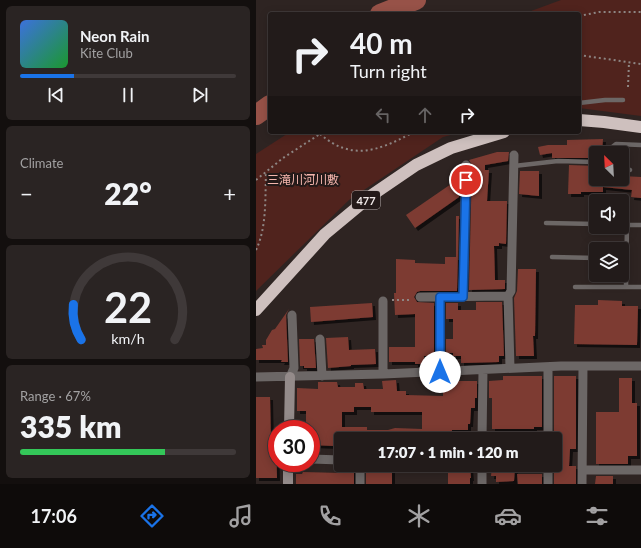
<!DOCTYPE html>
<meta charset="utf-8">
<style>
body{margin:0;font-family:Lato,"Noto Sans JP",sans-serif;background:#2a2423;color:#f1f3f6;height:100vh;display:flex;flex-direction:column;font-size:15px;white-space:nowrap}
*{box-sizing:border-box;margin:0}
p{font-size:13px;color:#a2a1a2}
.icon{flex:none;width:22px;height:22px;fill:none;stroke:currentColor;stroke-width:2;stroke-linecap:round;stroke-linejoin:round}
.map{position:relative;flex:1;overflow:hidden}
.sheet{display:flex;flex-direction:column;gap:6px;padding:6px;background:#130f0e;width:256px}
.sheet>*{flex:none}
.banner{position:absolute;left:12px;top:12px;width:313px;height:122px;border-radius:4px;box-shadow:0 2px 10px #0003,0 0 0 1px #3f3939;background:#221b1a;color:#f1f3f6;overflow:hidden}
.needle{width:26px;rotate:336deg}
.buttons{position:absolute;left:333px;top:146px;display:grid;gap:8px}
.buttons a{display:grid;place-items:center;width:40px;height:40px;border-radius:4px;background:#221b1a;box-shadow:0 2px 10px #0003,0 0 0 1px #3f3939;font-size:20px}
.speed{position:absolute;left:12px;top:420px;display:flex;gap:8px;font-size:20px;font-weight:700;text-align:center}
.speed>*{display:grid;place-content:center;width:52px;height:52px;border-radius:50%;background:#221b1a;box-shadow:0 2px 10px #0003,0 0 0 1px #3f3939;line-height:1}
.speed .limit{border:6px solid #d22;background:#fff;color:#111}
.pin{position:absolute;display:grid;place-items:center;width:34px;height:34px;color:#fff;margin:-17px;border:2px solid #fff;border-radius:50%;box-shadow:0 1px 4px #0007}
.me{position:absolute;width:44px;margin:-22px;rotate:0deg;stroke-linejoin:round;filter:drop-shadow(0 0 3px #0008)}
.turn{display:flex;align-items:center;gap:14px;height:84px;padding:0 16px;font-size:18px}
.turn .icon{width:52px;height:52px;stroke-width:2.5}
.turn b{display:block;font-size:28px;line-height:34px}
.lanes{display:flex;align-items:center;height:38px;padding:0 16px;background:#0003;justify-content:center;gap:20px;direction:ltr}
.lanes .off{opacity:.35}
.big{font-size:30px;font-weight:800;line-height:1.1}
.sheet .card{flex:1;display:flex;flex-direction:column;justify-content:center;gap:6px;min-width:0;padding:0 14px;border-radius:6px;background:#2a2423}
.sheet .dial{align-items:center;gap:0}
.dial svg{height:104px;overflow:visible;fill:none;stroke:#3f3939;stroke-width:7;stroke-linecap:round;text-anchor:middle}
.dial text{fill:#f1f3f6;stroke:none}
.song{display:flex;align-items:center;gap:12px}
.cover{width:48px;height:48px;border-radius:6px;background:linear-gradient(135deg,hsl(220 70% 55%),hsl(130 70% 35%))}
.played{height:4px;border-radius:2px;background:linear-gradient(90deg,#1a73e8 25%,#3f3939 25%)}
.keys{display:flex;justify-content:space-around;direction:ltr}
.heat{display:flex;justify-content:space-between;align-items:center;font-size:22px;direction:ltr}
.charge{height:6px;border-radius:3px;background:linear-gradient(90deg,#34c759 67%,#3f3939 0)}
.trip{position:absolute;left:78px;top:432px;width:228px;height:40px;border-radius:4px;background:#221b1a;box-shadow:0 2px 10px #0003,0 0 0 1px #3f3939;font-weight:800;line-height:40px;text-align:center}
.tab-bar{display:flex;height:64px;justify-content:space-around;align-items:center;background:#0e0b0a;color:#a2a1a2}
.tab-bar .icon{width:28px;height:28px}
.tab-bar .selected{color:#1a73e8}
.tab-bar b{font-size:18px;color:#f1f3f6}
main{display:flex;flex:1;min-height:0}
.map>svg:first-child{display:block}
.green{fill:#50231d}
.lines{fill:none;stroke-linecap:round;stroke-linejoin:round}
.river{stroke:#975248;stroke-width:20}
.building{fill:#7d3b32;fill-rule:evenodd;filter:url(#shadow)}
.path{stroke:#8e8684;stroke-width:2;stroke-dasharray:2 3;stroke-linecap:butt}
.lane{stroke:#6c6766;stroke-width:4.5}
.street{stroke:#6c6766;stroke-width:9}
.secondary{stroke:#948b8a;stroke-width:10}
.highway{stroke:#cec0be;stroke-width:12}
.route-casing{stroke:#114b97;stroke-width:10}
.route{stroke:#1a73e8;stroke-width:7}
.labels{text-anchor:middle;dominant-baseline:central;stroke-width:4;stroke-linejoin:round;paint-order:stroke}
.shield{fill:#241a19;stroke:#b4acab;stroke-width:1}
.shield-label{font-size:11px;font-weight:bold;fill:#f1eae9}
.park-label{font-size:12px;fill:#f4b5ac;stroke:#241a19}
</style>
<main>
<section class="sheet">
<div class="card">
<div class="song"><i class="cover"></i><div><b>Neon Rain</b><p>Kite Club</p></div></div>
<div class="played"></div>
<div class="keys"><svg class="icon" aria-label="previous" viewBox="0 0 24 24"><path d="M18 5L8 12l10 7zM5 5v14"/></svg><svg class="icon" aria-label="pause" viewBox="0 0 24 24"><path d="M8 5v14M16 5v14"/></svg><svg class="icon" aria-label="next" viewBox="0 0 24 24"><path d="M6 5l10 7-10 7zM19 5v14"/></svg></div>
</div>
<div class="card"><p>Climate</p>
<div class="heat"><a>−</a><b class="big">22°</b><a>+</a></div>
</div>
<div class="card dial"><svg viewBox="0 0 100 80">
<path d="M14 69A42 42 0 1 1 86 69"/>
<path d="M14 69A42 42 0 0 1 8 42" stroke="#1a73e8"/>
<text x="50" y="56" font-size="32" font-weight="700">22</text>
<text x="50" y="72" font-size="11">km/h</text>
</svg></div>
<div class="card"><p>Range · 67%</p><b class="big">335 km</b><div class="charge"></div></div>
</section>
<div class="map">
<svg width="385" height="484" viewBox="0 0 385 484">
<defs>
<filter id="shadow"><feDropShadow dx="3" dy="3" stdDeviation="0" flood-color="#0009"/></filter>
</defs>
<rect width="100%" height="100%" fill="#2e2422"/>
<!-- green -->
<path class="green" d="M305 0H385V116L323 108V14H267Z
M34 132H206L187 137 93 200 0 291V154Z"/>
<g class="lines">
<!-- river -->
<path class="river" d="M124 14 160 0
M0 115 14 105"/>
</g>
<!-- building -->
<path class="building" d="M347 139 346 152H340V158H296V153L284 155 282 147 292 145H311V140Z
M241 152H253L252 161 229 165V170H233L231 201H251L250 244 243 243V246H238L239 280H249V289L213 290 216 165 213 160Z
M313 165 340 166V179H366V176L385 177V198L375 197 376 190 347 187V192H325V194H312Z
M264 171H283V196L263 194Z
M198 182 201 186H204L203 197 159 228 150 215Z
M200 216H203L201 291H164L161 292 158 297 161 302 178 303V354H173V356H168V364H159V362H133V347H159V314L139 315 138 293H140V259L159 260V263L189 264V257H200Z
M262 269H280L279 336H277L278 356H260L258 298 261 291Z
M342 300 366 301V306H382L381 345 318 344 319 305H342Z
M220 302H246L248 356H243V362L205 363V356H197V353H190V339H197V319H190V303H202V310H220Z
M116 303 117 317 55 322 54 307Z
M33 309 30 315 32 362H25L26 360H0V349L7 348 6 345H10V340L16 330 19 329Z
M92 337 93 350 119 349 120 364 95 365V366L72 368 70 338Z
M43 339H58L60 368H48V366H44Z
M247 376H286V427H278V429H236V398H233V381L247 380Z
M298 376H320V449H314L313 466H320V484H298Z
M363 378H376V403H381V456H372V464H340V412H363Z
M140 380 141 391H150V395L187 396V381H221V398H219V408H215L214 424H212V430H196L195 439H78V446L55 445V429H50V411H41V388L62 389V382H81L82 387H99V383H107L108 389H127L126 381ZM98 407H115V412H166V429L139 428 132 430H111V427H86V412H98Z
M0 397H14L15 443 20 442 21 478H0Z
M110 467H136V484H110Z
M196 467H214L215 478H214V484H192V468H196Z
M236 467H259L258 481 240 482V476H235Z
M85 469H98V484H40V474H46L47 472 85 473Z
M261 474H286V484H262Z
M340 476H357V484H339Z"/>
<g class="lines">
<!-- path -->
<path class="path" d="M323 16 343 12H385
M323 55 385 64
M372 87 373 62
M64 134C95 161 122 151 154 134L156 132
M0 180 27 158 67 132
M0 250C11 227 9 198 10 173
M136 300H156"/>
<!-- lane -->
<path class="lane" d="M323 103 349 100H367
M353 153 355 148 360 144 385 145
M258 166 302 161 340 162
M366 168 374 170
M290 223 340 224
M366 225H385
M296 257 340 258
M319 287H385
M370 287 371 225"/>
<!-- street -->
<path class="street" d="M252 296 255 291 258 155
M164 297 252 296 254 368
M207 297 210 165
M127 301V374
M64 339 66 376
M184 372V297
M0 377 127 374 305 366H385
M34 377 38 368 36 315
M226 439 227 370
M292 439V367
M55 459 85 460
M326 470H385
M104 484V465
M226 484V465
M292 484V465
M326 484 327 366"/>
<!-- secondary -->
<path class="secondary" d="M33 429 34 377
M32 484V463"/>
<!-- highway -->
<path class="highway" d="M323 120 348 122 385 127
M0 310 69 234 116 195 160 165 195 148 248 132"/>
</g>
<g class="lines">
<defs>
<path id="route" d="M184 372V297H207L210 180"/>
</defs>
<!-- route casing -->
<use href="#route" class="route-casing"/>
<!-- route -->
<use href="#route" class="route"/>
</g>
<g class="labels">
<!-- shield labels -->
<rect class="shield" x="96" y="191" width="28" height="18" rx="3"/>
<g class="shield-label">
<text x="110" y="200">477</text>
</g>
<!-- park labels -->
<g class="park-label">
<text x="47" y="179">三滝川河川敷</text>
</g>
</g>
</svg>
<div class="buttons">
<a><svg class="needle" viewBox="-14 -14 28 28"><path d="M0-13l5 13h-10z" fill="#e53935"/><path d="M0 13l5-13h-10z" fill="#a2a1a2"/></svg></a>
<a><svg class="icon" aria-label="sound" viewBox="0 0 24 24"><path d="M4 9h4l5-4v14l-5-4H4zM17 9q2 3 0 6"/></svg></a>
<a><svg class="icon" aria-label="layers" viewBox="0 0 24 24"><path d="M12 4l9 5-9 5-9-5zM3 14l9 5 9-5"/></svg></a>
</div>
<div class="speed"><div class="limit">30</div></div>
<div class="pin" style="left:210px;top:180px;background:#d93025"><svg class="icon" aria-label="arrive" viewBox="0 0 24 24"><path d="M6 21V4h12l-3 4 3 4H6"/></svg></div>
<svg class="me" style="left:184px;top:372px" viewBox="-20 -20 40 40"><circle r="19" fill="#fff"/><path d="M0-13L10 11 0 6-10 11z" fill="#1a73e8"/></svg>
<div class="trip">17:07 · 1 min · 120 m</div>
<div class="banner">
<div class="turn"><svg class="icon" aria-label="right" viewBox="0 0 24 24"><path d="M7 20v-9h11M14 6l5 5-5 5"/></svg><div><b>40 m</b>Turn right</div></div>
<div class="lanes"><svg class="icon off" aria-label="left" viewBox="0 0 24 24"><path d="M17 20v-9H6M10 6l-5 5 5 5"/></svg><svg class="icon off" aria-label="ahead" viewBox="0 0 24 24"><path d="M12 20V5M6 11l6-6 6 6"/></svg><svg class="icon" aria-label="right" viewBox="0 0 24 24"><path d="M7 20v-9h11M14 6l5 5-5 5"/></svg></div>
</div>
</div>
</main>
<nav class="tab-bar">
<b>17:06</b>
<svg class="icon selected" aria-label="directions" viewBox="0 0 24 24"><path d="M12 3l9 9-9 9-9-9zM9 14v-3h6M13 9l2 2-2 2"/></svg>
<svg class="icon" aria-label="music" viewBox="0 0 24 24"><path d="M9 18V5l10-2v13"/><circle cx="6" cy="18" r="3"/><circle cx="16" cy="16" r="3"/></svg>
<svg class="icon" aria-label="phone" viewBox="0 0 24 24"><path d="M5 4h4l2 5-3 2q2 4 5 5l2-3 5 2v4C11 20 4 13 5 4z"/></svg>
<svg class="icon" aria-label="climate" viewBox="0 0 24 24"><path d="M12 3v18M4 7l16 10M4 17L20 7"/></svg>
<svg class="icon" aria-label="car" viewBox="0 0 24 24"><path d="M5 17H2v-5l4-1 3-4h7l3 4 3 1v5h-3M9 17h6M6 11h13"/><circle cx="7" cy="17" r="2"/><circle cx="17" cy="17" r="2"/></svg>
<svg class="icon" aria-label="filters" viewBox="0 0 24 24"><path d="M4 7h16M4 17h16"/><circle cx="9" cy="7" r="2"/><circle cx="15" cy="17" r="2"/></svg>
</nav>
